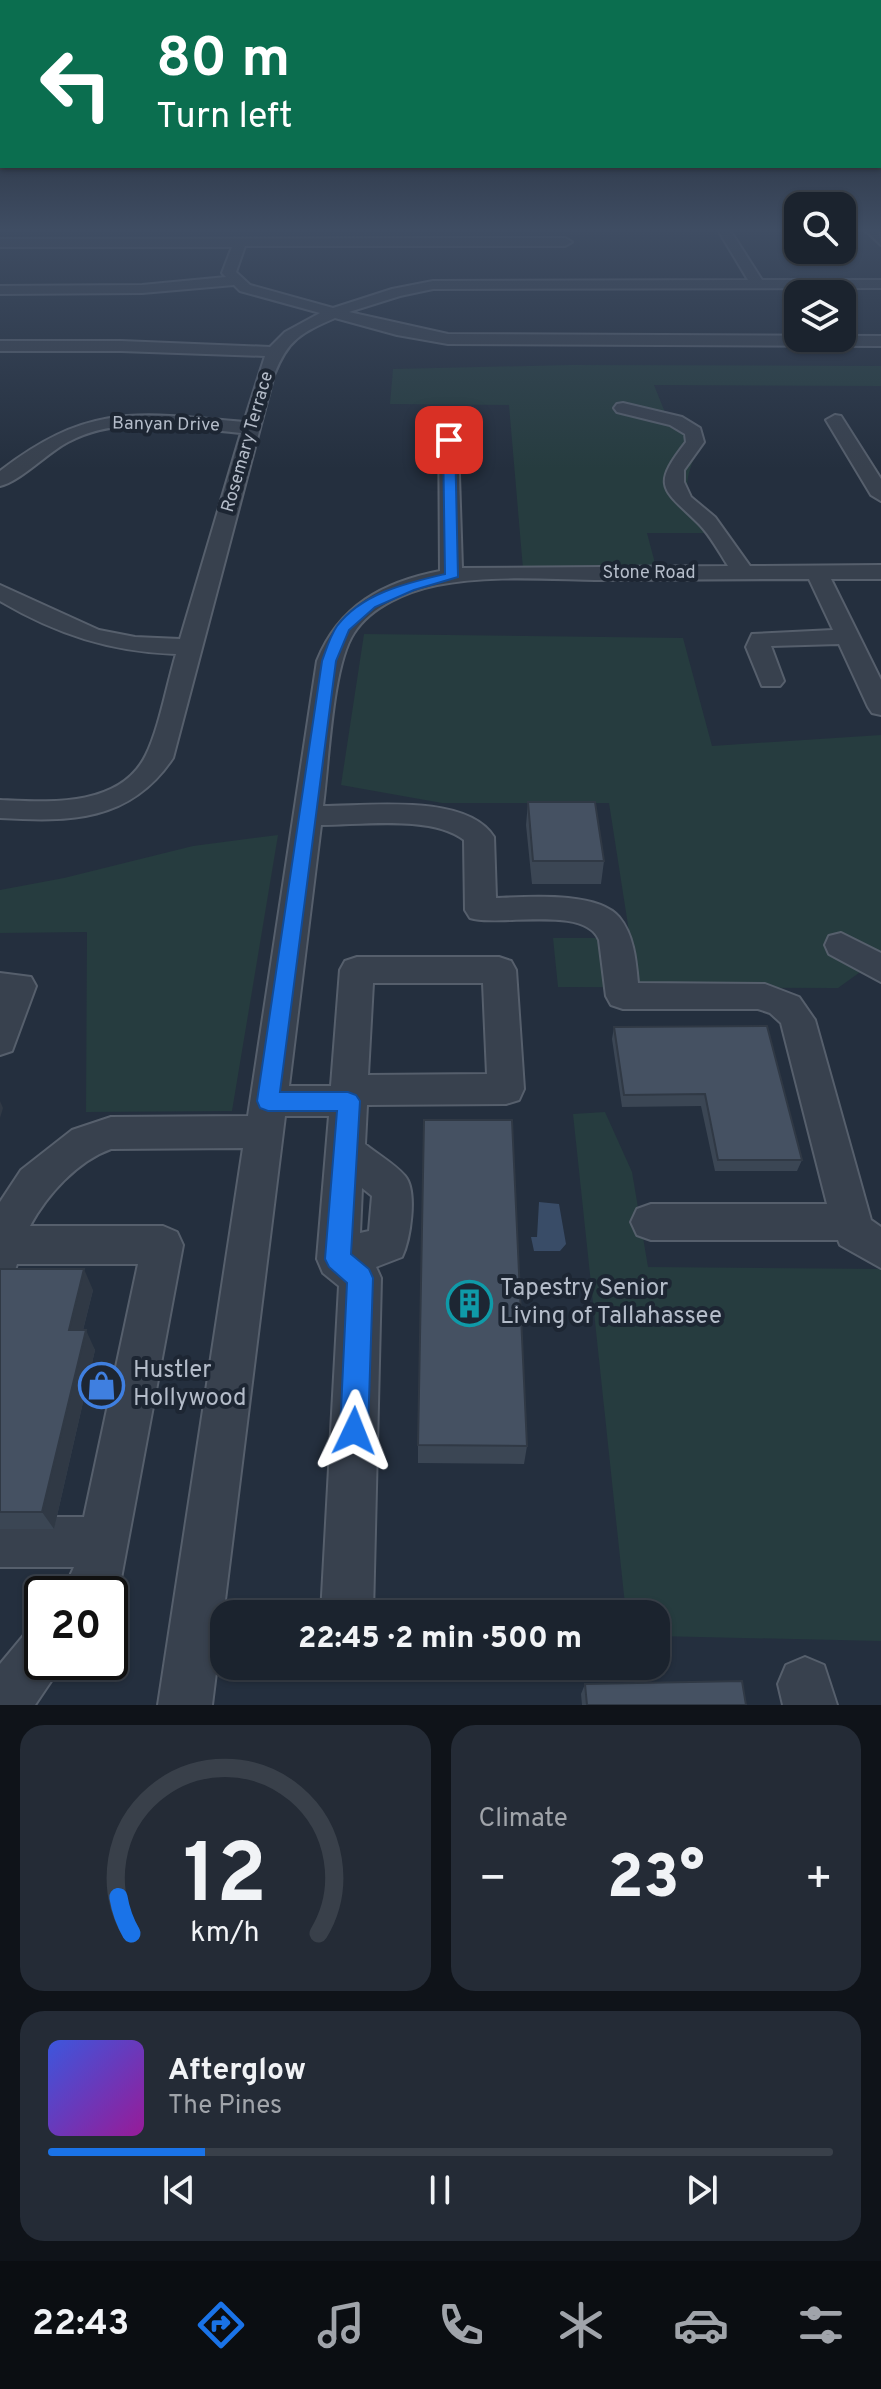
<!DOCTYPE html>
<meta charset="utf-8">
<style>
body{margin:0;font-family:Overpass,sans-serif;background:#242b36;color:#f1f3f6;height:100vh;display:flex;flex-direction:column;font-size:30px;white-space:nowrap}
*{box-sizing:border-box;margin:0}
p{font-size:26px;color:#a0a4aa}
.icon{flex:none;width:44px;height:44px;fill:none;stroke:currentColor;stroke-width:2;stroke-linecap:round;stroke-linejoin:round}
.map{position:relative;height:1705px;overflow:hidden}
.details{display:flex;flex-direction:column;gap:20px;padding:20px;background:#0f1319;flex:1}
.details>*{flex:none}
.hud{position:absolute;left:0px;top:0px;width:882px;height:168px;box-shadow:0 2px 6px #0004,0 0 0 2px #39404a;background:#0b6e4f;color:#fff;overflow:hidden}
.buttons{position:absolute;left:784px;top:192px;display:grid;gap:16px}
.buttons a{display:grid;place-items:center;width:72px;height:72px;border-radius:16px;background:#1b232e;box-shadow:0 2px 6px #0004,0 0 0 2px #39404a;font-size:40px}
.speed{position:absolute;left:24px;top:1576px;display:flex;gap:16px;font-size:40px;font-weight:700;text-align:center}
.speed>*{display:grid;place-content:center;width:104px;height:104px;border-radius:50%;background:#1b232e;box-shadow:0 2px 6px #0004,0 0 0 2px #39404a;line-height:1}
.speed .limit{border:4px solid #111;border-radius:12px;background:#fff;color:#111}
.pin{position:absolute;display:grid;place-items:center;width:68px;height:68px;color:#fff;margin:-34px;border-radius:16px;box-shadow:0 4px 12px #0006}
.me{position:absolute;width:88px;margin:-44px;rotate:2deg;stroke-linejoin:round;filter:drop-shadow(0 0 6px #0008)}
.turn{display:flex;align-items:center;gap:28px;height:168px;padding:0 24px;font-size:36px}
.turn .icon{width:104px;height:104px;stroke-width:2.5}
.turn b{display:block;font-size:56px;line-height:68px}
.big{font-size:60px;font-weight:800;line-height:1.1}
.details .tile{flex:1;display:flex;flex-direction:column;justify-content:center;gap:12px;min-width:0;padding:0 28px;border-radius:24px;background:#242b36}
.details .dial{align-items:center;gap:0}
.dial svg{height:208px;overflow:visible;fill:none;stroke:#39404a;stroke-width:7;stroke-linecap:round;text-anchor:middle}
.dial text{fill:#f1f3f6;stroke:none}
.song{display:flex;align-items:center;gap:24px}
.cover{width:96px;height:96px;border-radius:12px;background:linear-gradient(135deg,hsl(230 70% 55%),hsl(300 70% 35%))}
.played{height:8px;border-radius:4px;background:linear-gradient(90deg,#1a73e8 20%,#39404a 20%)}
.keys{display:flex;justify-content:space-around;direction:ltr}
.heat{display:flex;justify-content:space-between;align-items:center;font-size:44px;direction:ltr}
.details .tiles{flex:1;display:grid;gap:20px;grid-template-columns:1fr 1fr}
.tile:last-child{grid-column:span 2}
.trip{position:absolute;left:210px;top:1600px;width:460px;height:80px;border-radius:24px;background:#1b232e;box-shadow:0 2px 6px #0004,0 0 0 2px #39404a;font-weight:800;line-height:80px;text-align:center}
.dock{display:flex;height:128px;justify-content:space-around;align-items:center;background:#0b0e12;color:#a0a4aa}
.dock .icon{width:56px;height:56px}
.dock .on{color:#1a73e8}
.dock b{font-size:36px;color:#f1f3f6}
.map>svg:first-child{display:block}
.green{fill:#263c3f}
.water{fill:#394c67}
.lines{fill:none;stroke-linecap:round;stroke-linejoin:round}
.minor-casing{stroke:#565f6c;stroke-width:4}
.minor{fill:#38414e;fill-rule:evenodd}
.wall{fill:#3b4654}
.shaded-wall{fill:#303945}
.building{fill:#455162;stroke:#303945;stroke-width:2}
.route{fill:#1a73e8;stroke:#114b97;stroke-width:2}
.labels{text-anchor:middle;dominant-baseline:central;stroke-width:8;stroke-linejoin:round;paint-order:stroke}
.far-street-label{font-size:18px;fill:#b4bcc9;stroke:#1d2633}
.near-poi-label{font-size:24px;fill:#b4bcc9;stroke:#1d2633;text-anchor:start}
</style>
<div class="map">
<svg width="881" height="1705" viewBox="0 0 881 1705">
<rect width="100%" height="100%" fill="#242f3e"/>
<!-- green -->
<path class="green" d="M570 365 881 366V386L654 385 666 415 700 444C677 496 685 496 725 533H647L656 567 523 569 509 405 390 404 393 369Z
M364 634 683 638 712 746 881 735V957L838 988 558 987 553 938H630L609 803H442L341 785Z
M278 835 232 1111 86 1112 87 932 0 933V890L64 878 193 846Z
M605 1112 632 1172 648 1267 881 1269V1641L656 1636V1614H626L573 1114Z"/>
<!-- water -->
<path class="water" d="M539 1202 559 1204 566 1244 560 1251H534L531 1237H537Z"/>
<g class="lines">
<defs>
<path id="minor" d="M718 230H730L762 280H881V288L433 289 400 296 349 312 448 334 881 336V346L448 344 397 335 335 318C301 333 288 339 274 375L173 758C130 822 70 822 0 818V800C48 802 120 808 146 755 159 729 167 684 176 654 111 652 56 634 0 601V585L99 630 135 637 180 639 241 433C184 428 120 414 68 442 47 453 21 481 0 486V471C90 402 138 413 244 422L265 356 121 351H0V341H121L270 347 285 332 320 313 240 291 234 285 142 293 0 294V286L142 285 226 277 222 273 232 247H0V239L565 238 572 242 565 246H245L236 272 250 285 333 308 392 289 433 281 748 280Z
M865 230H878L881 245Z
M623 403 682 417 700 428 704 442 684 470V482L691 497 715 517 750 566 881 565V579H831L881 680V715L872 713 868 707 839 644 771 646 784 681 780 686H762L746 647 752 634 833 630 809 579C738 579 667 580 595 580 543 579 489 575 437 585 408 591 371 606 354 633 332 666 329 762 323 806 368 806 467 793 494 837L496 898C527 897 597 891 619 917 634 935 636 961 638 983L765 984 799 997 815 1020 871 1220 881 1227V1268L840 1245 838 1240H651L637 1235 631 1222 637 1209 651 1204H827L781 1023 770 1013 758 1009H623L611 1005 606 996 599 940C585 905 501 927 470 918L465 910 464 840C432 815 362 825 321 825L289 1086H331L340 970 345 961 357 957H499L511 961 516 970 524 1089 519 1100 506 1104 367 1105 365 1144C377 1154 395 1164 405 1176 418 1191 410 1241 402 1257L376 1267 381 1278 373 1614H321L339 1286 323 1273 317 1259 329 1116H285L212 1705H158L243 1148 111 1149C77 1161 47 1195 30 1226H163L177 1232 183 1245 120 1584 110 1605V1594H62L74 1567H0V1517H84L138 1264H17L15 1270 0 1275V1202L21 1170 72 1130 111 1117 248 1116 317 661C339 606 383 582 440 571L439 413 442 409 448 408 457 413 462 568 728 566C719 552 710 535 699 524 662 488 651 487 686 442L685 434 670 425 617 412 614 408 617 404ZM373 983H483L487 1074 368 1075ZM362 1188 372 1196 369 1231 360 1233Z
M835 415 841 416 881 479V501L871 495 826 420Z
M841 933 881 953V982L829 954 825 945 829 936Z
M0 973 31 977 36 986 12 1051 0 1055Z
M42 1627V1662H64L35 1705H0V1664L24 1635Z
M805 1657 824 1665 837 1705H783L778 1684 786 1665Z"/>
</defs>
<!-- minor casing -->
<use href="#minor" class="minor-casing"/>
<!-- minor -->
<use href="#minor" class="minor"/>
</g>
<!-- wall -->
<path class="wall" d="M528 802 604 861 601 884H532L526 825Z
M614 1027 802 1160 797 1171H715L701 1106 622 1107 612 1039Z
M0 1269 93 1290 83 1330 95 1350 54 1529H0Z
M418 1445 527 1446 524 1464 418 1463Z
M585 1684 746 1705H582L581 1694Z"/>
<!-- shaded-wall -->
<path class="shaded-wall" d="M0 1101 3 1108 0 1118Z
M84 1269 93 1290 78 1350 69 1330Z
M86 1330 95 1350 54 1529 42 1512Z"/>
<!-- building -->
<path class="building" d="M528 802H595L604 861H533Z
M767 1026 802 1160H718L705 1094 624 1095 614 1027Z
M424 1120H512L527 1446 418 1445Z
M0 1269H84L69 1330H86L42 1512H0Z
M742 1681 746 1705H587L585 1684Z"/>
<!-- sky -->
<linearGradient id="sky" x2="0" y2="1"><stop stop-color="#141a22"/><stop offset="0.49" stop-color="#3f4d63"/><stop offset="1" stop-color="#3f4d63" stop-opacity="0"/></linearGradient>
<rect width="881" height="469" fill="url(#sky)"/>
<!-- route -->
<path class="route" d="M449 437 455 440 458 577 414 590 375 607 349 630 336 661 280 1092H348L356 1095 360 1101 351 1254 369 1269 373 1278 368 1431 364 1440 354 1445 345 1440 340 1431 347 1283 329 1267 325 1259 337 1111H268L260 1108 257 1101 322 661C326 650 330 636 337 626 362 593 407 583 445 574L443 440Z"/>
<!-- icons -->
<defs>
<symbol id="building-ring" viewBox="-11 -11 22 22"><circle r="9.5" fill="#1d2633" stroke="#0f9aa8" stroke-width="1.5"/><path d="M-4-6H4V6H1V3H-1V6H-4ZM-2.5-4.3h1.7v1.8h-1.7ZM.8-4.3h1.7v1.8H.8ZM-2.5-1h1.7V.8h-1.7ZM.8-1h1.7V.8H.8Z" fill="#0f9aa8"/></symbol>
<symbol id="shop-ring" viewBox="-11 -11 22 22"><circle r="9.5" fill="#1d2633" stroke="#3f7fe0" stroke-width="1.5"/><path d="M-5-2.5h2.3a2.7 3.5 0 0 1 5.4 0H5L5.5 6h-11ZM-1.5-2.5h3a1.5 2.3 0 0 0-3 0Z" fill="#3f7fe0"/></symbol>
</defs>
<g fill-rule="evenodd">
<use href="#building-ring" x="444" y="1278" width="51" height="51"/>
<use href="#shop-ring" x="76" y="1360" width="51" height="51"/>
</g>
<g class="labels">
<!-- far-street labels -->
<g class="far-street-label">
<text transform="translate(166 425) rotate(1)">Banyan Drive</text>
<text transform="translate(248 442) rotate(-74)">Rosemary Terrace</text>
<text x="649" y="573">Stone Road</text>
</g>
<!-- near-poi labels -->
<g class="near-poi-label">
<text x="500" y="1289">Tapestry Senior<tspan x="500" dy="28">Living of Tallahassee</tspan></text>
<text x="133" y="1371">Hustler<tspan x="133" dy="28">Hollywood</tspan></text>
</g>
</g>
</svg>
<div class="buttons">
<a><svg class="icon" aria-label="search" viewBox="0 0 24 24"><circle cx="10" cy="10" r="6"/><path d="M15 15l6 6"/></svg></a>
<a><svg class="icon" aria-label="layers" viewBox="0 0 24 24"><path d="M12 4l9 5-9 5-9-5zM3 14l9 5 9-5"/></svg></a>
</div>
<div class="speed"><div class="limit">20</div></div>
<div class="pin" style="left:449px;top:440px;background:#d93025"><svg class="icon" aria-label="arrive" viewBox="0 0 24 24"><path d="M6 21V4h12l-3 4 3 4H6"/></svg></div>
<svg class="me" style="left:354px;top:1431px" viewBox="-20 -20 40 40"><path d="M0-17L14 15 0 8-14 15z" fill="#1a73e8" stroke="#fff" stroke-width="4"/></svg>
<div class="trip">22:45 · 2 min · 500 m</div>
<div class="hud">
<div class="turn"><svg class="icon" aria-label="left" viewBox="0 0 24 24"><path d="M17 20v-9H6M10 6l-5 5 5 5"/></svg><div><b>80 m</b>Turn left</div></div>
</div>
</div>
<section class="details">
<div class="tiles">
<div class="tile dial"><svg viewBox="0 0 100 80">
<path d="M14 69A42 42 0 1 1 86 69"/>
<path d="M14 69A42 42 0 0 1 9 55" stroke="#1a73e8"/>
<text x="50" y="56" font-size="32" font-weight="700">12</text>
<text x="50" y="72" font-size="11">km/h</text>
</svg></div>
<div class="tile"><p>Climate</p>
<div class="heat"><a>−</a><b class="big">23°</b><a>+</a></div>
</div>
<div class="tile">
<div class="song"><i class="cover"></i><div><b>Afterglow</b><p>The Pines</p></div></div>
<div class="played"></div>
<div class="keys"><svg class="icon" aria-label="previous" viewBox="0 0 24 24"><path d="M18 5L8 12l10 7zM5 5v14"/></svg><svg class="icon" aria-label="pause" viewBox="0 0 24 24"><path d="M8 5v14M16 5v14"/></svg><svg class="icon" aria-label="next" viewBox="0 0 24 24"><path d="M6 5l10 7-10 7zM19 5v14"/></svg></div>
</div>
</div>
</section>
<nav class="dock">
<b>22:43</b>
<svg class="icon on" aria-label="directions" viewBox="0 0 24 24"><path d="M12 3l9 9-9 9-9-9zM9 14v-3h6M13 9l2 2-2 2"/></svg>
<svg class="icon" aria-label="music" viewBox="0 0 24 24"><path d="M9 18V5l10-2v13"/><circle cx="6" cy="18" r="3"/><circle cx="16" cy="16" r="3"/></svg>
<svg class="icon" aria-label="phone" viewBox="0 0 24 24"><path d="M5 4h4l2 5-3 2q2 4 5 5l2-3 5 2v4C11 20 4 13 5 4z"/></svg>
<svg class="icon" aria-label="climate" viewBox="0 0 24 24"><path d="M12 3v18M4 7l16 10M4 17L20 7"/></svg>
<svg class="icon" aria-label="car" viewBox="0 0 24 24"><path d="M5 17H2v-5l4-1 3-4h7l3 4 3 1v5h-3M9 17h6M6 11h13"/><circle cx="7" cy="17" r="2"/><circle cx="17" cy="17" r="2"/></svg>
<svg class="icon" aria-label="filters" viewBox="0 0 24 24"><path d="M4 7h16M4 17h16"/><circle cx="9" cy="7" r="2"/><circle cx="15" cy="17" r="2"/></svg>
</nav>
